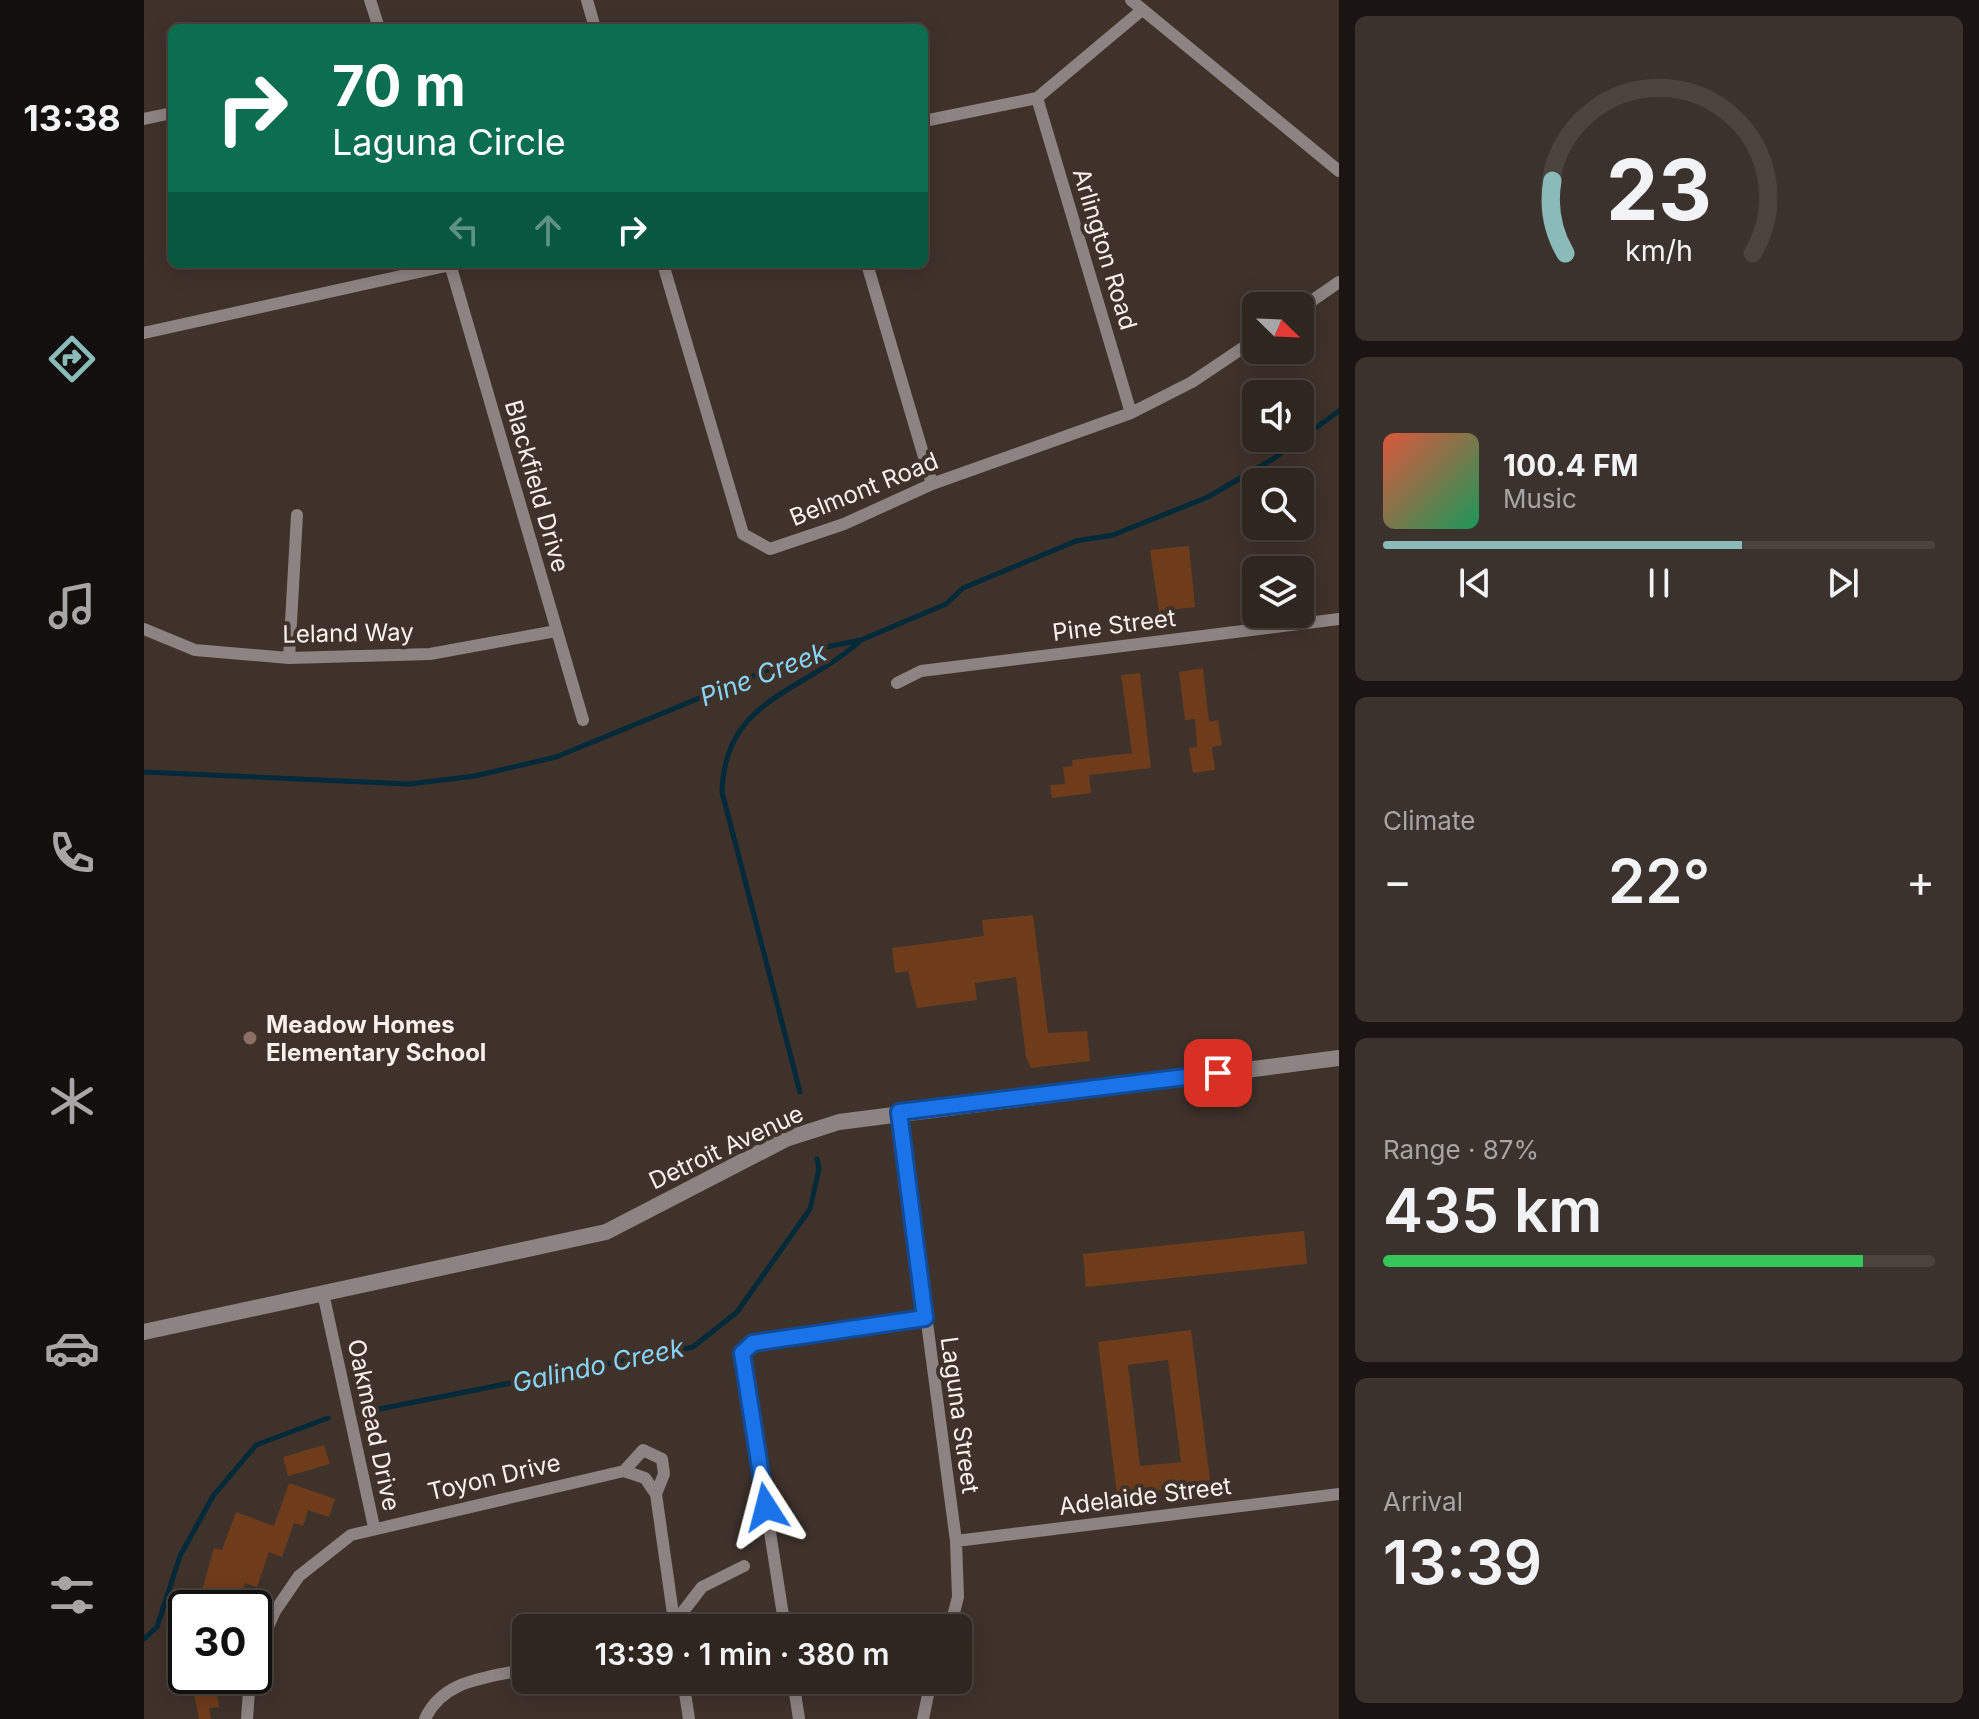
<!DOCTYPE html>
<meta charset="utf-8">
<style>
body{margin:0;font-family:Inter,sans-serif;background:#3b322d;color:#f1f3f6;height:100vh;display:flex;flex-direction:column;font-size:30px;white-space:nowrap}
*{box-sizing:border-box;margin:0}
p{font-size:26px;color:#a7a5a5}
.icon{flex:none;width:44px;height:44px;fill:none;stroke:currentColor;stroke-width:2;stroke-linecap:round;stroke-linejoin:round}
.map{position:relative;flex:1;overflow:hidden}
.sheet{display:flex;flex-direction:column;gap:16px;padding:16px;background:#1a1512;width:640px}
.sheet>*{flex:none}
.hud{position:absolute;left:24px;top:24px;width:760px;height:244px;border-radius:12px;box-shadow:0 4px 20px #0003,0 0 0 2px #4a433e;background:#0b6e4f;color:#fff;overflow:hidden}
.needle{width:52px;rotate:113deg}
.fabs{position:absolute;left:1098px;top:292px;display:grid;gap:16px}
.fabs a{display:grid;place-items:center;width:72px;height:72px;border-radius:12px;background:#2f2620;box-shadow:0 4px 20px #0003,0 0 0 2px #4a433e;font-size:40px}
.speed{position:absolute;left:24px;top:1590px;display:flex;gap:16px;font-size:40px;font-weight:700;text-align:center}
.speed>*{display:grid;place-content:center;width:104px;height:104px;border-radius:50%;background:#2f2620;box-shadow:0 4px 20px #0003,0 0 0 2px #4a433e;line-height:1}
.speed .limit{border:4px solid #111;border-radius:12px;background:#fff;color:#111}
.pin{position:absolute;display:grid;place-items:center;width:68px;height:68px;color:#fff;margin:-34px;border-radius:16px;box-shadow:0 4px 12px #0006}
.me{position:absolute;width:88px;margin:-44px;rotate:351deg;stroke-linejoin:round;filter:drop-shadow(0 0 6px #0008)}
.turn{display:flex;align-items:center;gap:28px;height:168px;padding:0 32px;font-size:36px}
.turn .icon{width:104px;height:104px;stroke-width:2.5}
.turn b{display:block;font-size:56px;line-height:68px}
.lanes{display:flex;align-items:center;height:76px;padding:0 32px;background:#0003;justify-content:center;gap:40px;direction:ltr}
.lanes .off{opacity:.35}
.big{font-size:60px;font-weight:600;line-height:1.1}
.sheet .widget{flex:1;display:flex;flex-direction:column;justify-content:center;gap:12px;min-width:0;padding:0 28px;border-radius:12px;background:#3b322d}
.sheet .dial{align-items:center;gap:0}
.dial svg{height:208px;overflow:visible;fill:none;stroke:#4a433e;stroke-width:7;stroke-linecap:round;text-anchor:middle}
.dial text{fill:#f1f3f6;stroke:none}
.song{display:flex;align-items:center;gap:24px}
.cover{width:96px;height:96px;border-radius:12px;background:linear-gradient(135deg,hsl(10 70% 55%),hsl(150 70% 35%))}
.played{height:8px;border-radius:4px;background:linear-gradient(90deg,#8bbbb9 65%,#4a433e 65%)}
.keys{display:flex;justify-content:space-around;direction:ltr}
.heat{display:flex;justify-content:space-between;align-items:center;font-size:44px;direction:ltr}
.charge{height:12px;border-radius:6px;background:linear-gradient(90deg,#34c759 87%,#4a433e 0)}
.trip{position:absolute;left:368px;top:1614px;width:460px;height:80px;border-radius:12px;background:#2f2620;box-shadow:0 4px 20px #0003,0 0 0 2px #4a433e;font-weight:600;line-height:80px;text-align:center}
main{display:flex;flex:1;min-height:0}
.tab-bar{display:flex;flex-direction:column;width:144px;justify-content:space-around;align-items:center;background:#130f0d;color:#a7a5a5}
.tab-bar .icon{width:56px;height:56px}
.tab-bar .current{color:#8bbbb9}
.tab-bar b{font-size:36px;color:#f1f3f6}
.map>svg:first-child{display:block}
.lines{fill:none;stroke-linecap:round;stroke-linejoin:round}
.stream{stroke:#022a3a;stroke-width:5}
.building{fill:#6f3c1b;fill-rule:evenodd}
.minor{stroke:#8c8382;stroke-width:12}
.tertiary{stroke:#8c8382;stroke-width:16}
.route-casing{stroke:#114b97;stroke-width:20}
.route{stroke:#1a73e8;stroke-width:14}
.education-dot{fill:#8d6e63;stroke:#3f322b;stroke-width:3}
.labels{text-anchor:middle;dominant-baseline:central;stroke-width:8;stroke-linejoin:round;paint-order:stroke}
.street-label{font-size:24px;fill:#f9f0eb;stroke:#3f322b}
.poi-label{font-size:24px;font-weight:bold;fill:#f9f0eb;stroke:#3f322b;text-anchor:start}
.water-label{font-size:26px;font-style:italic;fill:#87d5f9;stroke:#3f322b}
</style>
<main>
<nav class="tab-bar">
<b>13:38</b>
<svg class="icon current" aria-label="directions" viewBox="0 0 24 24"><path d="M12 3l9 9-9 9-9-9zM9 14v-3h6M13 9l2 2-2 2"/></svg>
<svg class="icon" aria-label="music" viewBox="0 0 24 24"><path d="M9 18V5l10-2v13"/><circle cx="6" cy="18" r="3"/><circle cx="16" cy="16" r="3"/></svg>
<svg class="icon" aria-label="phone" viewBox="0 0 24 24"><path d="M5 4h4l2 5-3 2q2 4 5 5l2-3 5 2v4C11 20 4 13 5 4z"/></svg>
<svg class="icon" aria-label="climate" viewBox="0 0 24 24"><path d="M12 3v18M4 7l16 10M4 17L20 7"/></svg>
<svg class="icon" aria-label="car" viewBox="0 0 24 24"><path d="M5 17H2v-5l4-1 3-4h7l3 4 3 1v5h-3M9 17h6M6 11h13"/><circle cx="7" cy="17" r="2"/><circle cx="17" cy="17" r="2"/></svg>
<svg class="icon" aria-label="filters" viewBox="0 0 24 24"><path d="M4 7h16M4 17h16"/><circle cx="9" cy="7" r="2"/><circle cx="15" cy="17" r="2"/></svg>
</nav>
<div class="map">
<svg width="1195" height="1719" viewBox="0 0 1195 1719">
<rect width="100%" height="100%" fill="#3f322b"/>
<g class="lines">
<!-- stream -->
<path class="stream" d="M0 772 265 784 331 776 412 757 677 648 717 640 802 604 819 588 932 541 969 535 1064 497 1129 459 1195 411
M656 1092 578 792C580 699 658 693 716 641
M225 1411 549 1347 593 1312 666 1209 675 1169 673 1159
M0 1639 13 1627 36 1556 69 1496 112 1445 184 1418"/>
</g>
<!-- building -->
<path class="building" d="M1045 546 1051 607 1015 611 1006 550Z
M1059 668 1065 722 1074 720 1078 745 1068 747 1071 770 1049 773 1045 748 1053 747 1051 719 1041 720 1035 672Z
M996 673 1007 768 945 775 947 793 908 798 906 785 921 784 919 767 929 766 928 760 988 753 977 675Z
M889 915 904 1033 943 1031 946 1061 887 1068 882 1057 872 977 831 983 833 1000 773 1008 764 971 751 973 748 948 840 936 838 920Z
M1160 1231 1163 1264 942 1287 939 1254Z
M1047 1330 1066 1480 1050 1483 1051 1487 973 1494 954 1342ZM1024 1360 1037 1462 996 1466 984 1365Z
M180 1445 186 1464 144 1476 139 1457Z
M145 1483 191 1499 185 1517 164 1510 159 1526 150 1523 138 1557 125 1552 113 1587 101 1583 93 1608H53L70 1548 78 1550 92 1512 130 1526Z
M72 1689 75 1707 65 1708 67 1719H55L50 1693Z"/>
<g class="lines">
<!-- minor -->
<path class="minor" d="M226 0 235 28
M443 0 451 28
M987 0 1195 171
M893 98 987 413
M0 119 28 113
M780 121 893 98 998 10
M306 264 439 720
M519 264 599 534 626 549 700 524 788 484 987 413 1048 382 1112 339
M723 264 788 484
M1156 309 1195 282
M0 333 311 264
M0 629 51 650 145 658 286 654 412 631
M145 658 153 515
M753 683 777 671 1195 619
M755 1112 812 1541 814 1597 806 1628
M179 1293 230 1527
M480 1471 499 1450 518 1459 520 1474 512 1494
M812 1541 1195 1494
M528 1626 558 1587 600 1566
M641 1628 598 1353 609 1343 781 1318
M110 1659 131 1611 155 1576 207 1535 480 1471 501 1478 512 1494 531 1628
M539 1680 545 1719
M649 1680 655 1719
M103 1719 106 1676
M281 1719C299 1679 343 1678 382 1669
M779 1719 787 1680"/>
<!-- tertiary -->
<path class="tertiary" d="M0 1332 462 1232 642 1139 695 1122 1195 1058"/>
</g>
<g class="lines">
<defs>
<path id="route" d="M622 1507 598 1353 609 1343 781 1318 755 1112 1074 1073"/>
</defs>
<!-- route casing -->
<use href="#route" class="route-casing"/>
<!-- route -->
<use href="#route" class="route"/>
</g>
<!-- markers -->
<circle class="education-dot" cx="106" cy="1038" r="8"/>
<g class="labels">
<!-- street labels -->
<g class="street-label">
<text transform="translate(961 249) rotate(73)">Arlington Road</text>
<text transform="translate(393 486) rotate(74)">Blackfield Drive</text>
<text transform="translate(720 489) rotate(-22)">Belmont Road</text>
<text transform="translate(970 625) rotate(-7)">Pine Street</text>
<text transform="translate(204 633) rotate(-1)">Leland Way</text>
<text transform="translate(582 1147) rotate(-25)">Detroit Avenue</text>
<text transform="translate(816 1415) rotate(82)">Laguna Street</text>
<text transform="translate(230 1425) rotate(78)">Oakmead Drive</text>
<text transform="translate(350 1477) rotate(-13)">Toyon Drive</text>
<text transform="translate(1001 1496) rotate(-7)">Adelaide Street</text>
</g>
<!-- poi labels -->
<g class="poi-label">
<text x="122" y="1024">Meadow Homes<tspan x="122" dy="28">Elementary School</tspan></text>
</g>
<!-- water labels -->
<g class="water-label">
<text transform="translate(619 674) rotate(-21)">Pine Creek</text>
<text transform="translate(454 1365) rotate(-12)">Galindo Creek</text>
</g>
</g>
</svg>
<div class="fabs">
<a><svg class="needle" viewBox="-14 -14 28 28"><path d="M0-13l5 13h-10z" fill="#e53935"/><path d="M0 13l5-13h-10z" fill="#a7a5a5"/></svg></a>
<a><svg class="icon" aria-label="sound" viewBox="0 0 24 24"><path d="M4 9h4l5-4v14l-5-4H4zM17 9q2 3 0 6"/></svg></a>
<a><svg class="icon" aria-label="search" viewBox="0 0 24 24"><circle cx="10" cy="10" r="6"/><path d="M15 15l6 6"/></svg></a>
<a><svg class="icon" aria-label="layers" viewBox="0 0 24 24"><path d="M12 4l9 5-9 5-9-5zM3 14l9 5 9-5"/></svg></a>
</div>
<div class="speed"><div class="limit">30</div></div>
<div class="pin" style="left:1074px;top:1073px;background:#d93025"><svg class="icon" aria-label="arrive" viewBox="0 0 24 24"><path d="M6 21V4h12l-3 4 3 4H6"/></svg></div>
<svg class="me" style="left:622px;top:1507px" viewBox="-20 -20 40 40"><path d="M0-17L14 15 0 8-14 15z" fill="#1a73e8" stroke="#fff" stroke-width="4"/></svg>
<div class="trip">13:39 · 1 min · 380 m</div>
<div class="hud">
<div class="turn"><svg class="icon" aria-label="right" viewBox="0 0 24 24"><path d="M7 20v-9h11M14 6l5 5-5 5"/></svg><div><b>70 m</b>Laguna Circle</div></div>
<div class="lanes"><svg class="icon off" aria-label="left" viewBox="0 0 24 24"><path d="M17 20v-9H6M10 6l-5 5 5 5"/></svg><svg class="icon off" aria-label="ahead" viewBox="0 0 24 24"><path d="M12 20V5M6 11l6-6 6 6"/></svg><svg class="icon" aria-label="right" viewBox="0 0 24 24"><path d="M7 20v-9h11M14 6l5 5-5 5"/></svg></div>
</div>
</div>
<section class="sheet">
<div class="widget dial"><svg viewBox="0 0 100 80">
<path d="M14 69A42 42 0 1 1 86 69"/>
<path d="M14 69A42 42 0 0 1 9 41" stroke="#8bbbb9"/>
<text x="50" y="56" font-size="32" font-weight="700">23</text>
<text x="50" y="72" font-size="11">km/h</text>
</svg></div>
<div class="widget">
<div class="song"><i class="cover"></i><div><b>100.4 FM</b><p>Music</p></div></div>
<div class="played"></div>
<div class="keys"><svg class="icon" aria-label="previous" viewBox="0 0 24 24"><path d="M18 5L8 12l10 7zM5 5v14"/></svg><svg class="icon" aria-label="pause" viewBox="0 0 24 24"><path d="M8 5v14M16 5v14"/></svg><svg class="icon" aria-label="next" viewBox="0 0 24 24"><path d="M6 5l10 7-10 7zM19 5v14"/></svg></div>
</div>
<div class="widget"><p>Climate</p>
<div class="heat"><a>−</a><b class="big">22°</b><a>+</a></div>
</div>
<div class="widget"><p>Range · 87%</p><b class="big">435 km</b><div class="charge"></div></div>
<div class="widget"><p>Arrival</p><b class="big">13:39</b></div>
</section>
</main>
